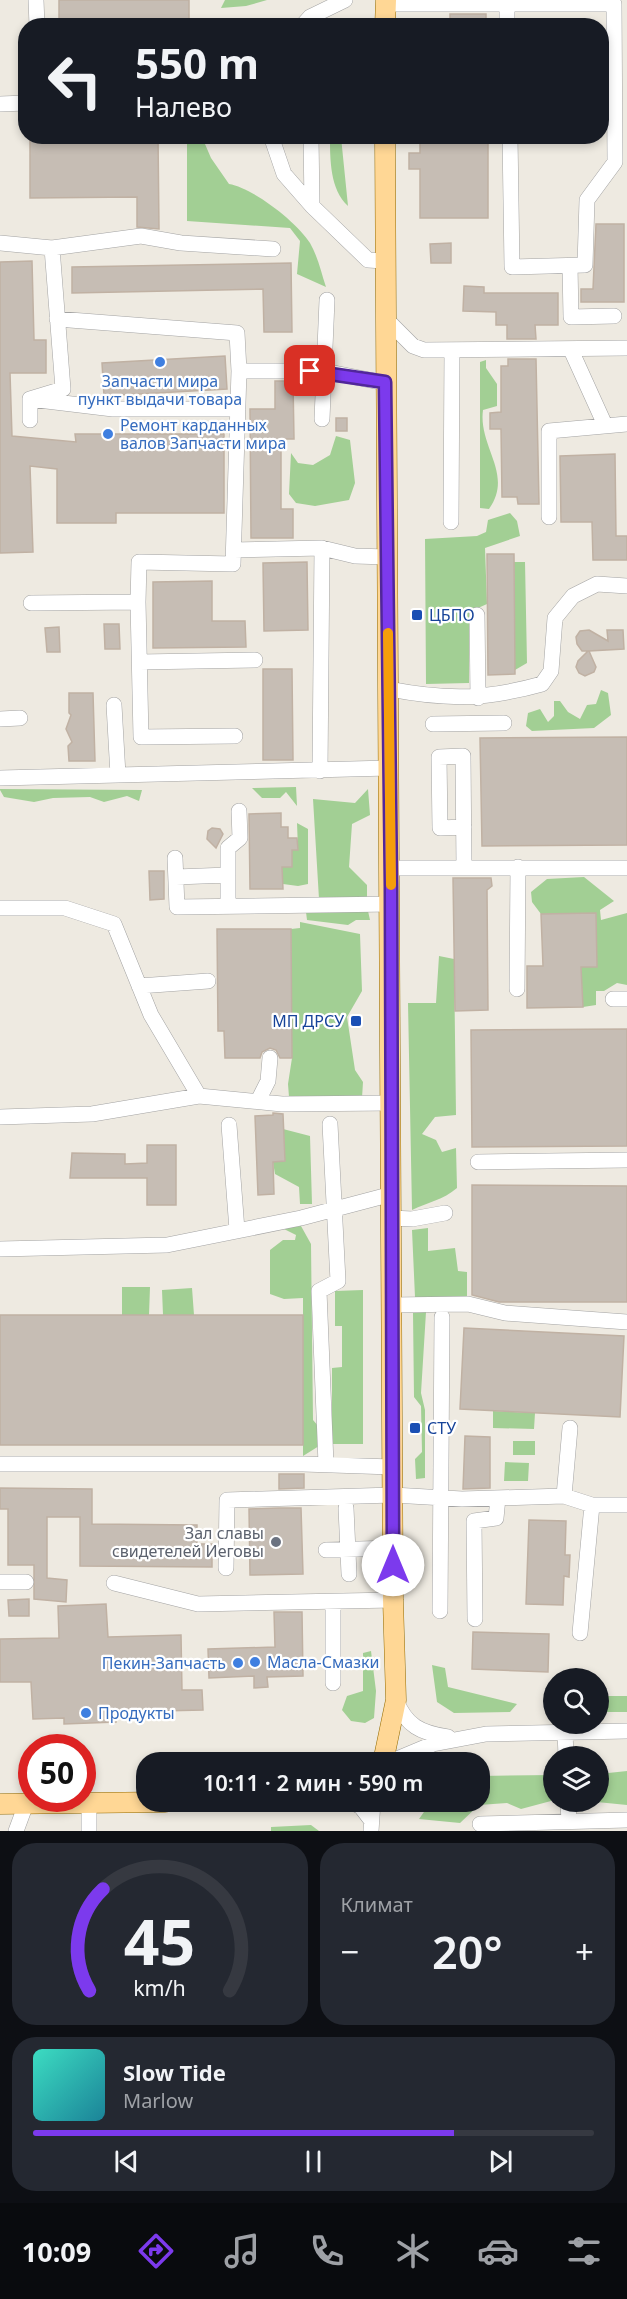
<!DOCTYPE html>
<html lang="ru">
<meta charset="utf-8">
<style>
body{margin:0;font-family:"Noto Sans",sans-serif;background:#242831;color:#f1f3f6;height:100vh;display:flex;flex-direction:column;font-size:22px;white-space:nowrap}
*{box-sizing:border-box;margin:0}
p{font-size:20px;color:#9ea1a6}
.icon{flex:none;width:33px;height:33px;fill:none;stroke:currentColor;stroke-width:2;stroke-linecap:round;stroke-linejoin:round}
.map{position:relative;height:1831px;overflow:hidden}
.drawer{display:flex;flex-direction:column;gap:12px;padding:12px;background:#0d0f14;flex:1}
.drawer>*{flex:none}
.hud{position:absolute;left:18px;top:18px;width:591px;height:126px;border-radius:24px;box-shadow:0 3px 9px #0003;background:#171b24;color:#f1f3f6;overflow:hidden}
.fabs{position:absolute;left:543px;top:1668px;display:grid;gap:12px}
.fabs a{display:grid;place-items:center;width:66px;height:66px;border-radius:50%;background:#171b24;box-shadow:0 3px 9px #0003;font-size:30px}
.speed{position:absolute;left:18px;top:1734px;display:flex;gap:12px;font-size:30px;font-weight:700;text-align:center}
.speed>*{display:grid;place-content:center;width:78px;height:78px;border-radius:50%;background:#171b24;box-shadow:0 3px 9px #0003;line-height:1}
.speed .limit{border:9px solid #d22;background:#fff;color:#111}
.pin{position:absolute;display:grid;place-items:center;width:51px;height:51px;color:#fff;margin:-26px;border-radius:12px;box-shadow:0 3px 9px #0006}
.me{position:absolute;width:66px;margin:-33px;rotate:0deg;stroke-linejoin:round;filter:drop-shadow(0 0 4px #0008)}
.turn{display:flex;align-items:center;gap:21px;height:126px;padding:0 18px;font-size:27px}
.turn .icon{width:78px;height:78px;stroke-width:2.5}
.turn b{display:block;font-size:42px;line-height:51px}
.big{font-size:45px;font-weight:600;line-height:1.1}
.drawer .widget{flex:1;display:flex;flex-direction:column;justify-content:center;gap:9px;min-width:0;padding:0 21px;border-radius:24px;background:#242831}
.drawer .dial{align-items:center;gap:0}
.dial svg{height:156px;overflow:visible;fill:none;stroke:#363941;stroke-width:7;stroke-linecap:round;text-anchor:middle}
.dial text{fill:#f1f3f6;stroke:none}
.song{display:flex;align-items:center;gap:18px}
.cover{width:72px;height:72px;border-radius:9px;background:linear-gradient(135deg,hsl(170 70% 55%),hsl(190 70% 35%))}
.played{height:6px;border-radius:3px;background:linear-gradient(90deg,#7c3aed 75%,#363941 75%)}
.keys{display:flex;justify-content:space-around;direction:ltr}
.heat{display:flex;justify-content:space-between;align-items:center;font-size:33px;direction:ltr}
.drawer .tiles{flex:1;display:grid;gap:12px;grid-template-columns:1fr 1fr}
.widget:last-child{grid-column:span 2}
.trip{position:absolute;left:136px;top:1752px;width:354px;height:60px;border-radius:24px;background:#171b24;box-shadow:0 3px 9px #0003;font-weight:600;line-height:60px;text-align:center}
.dock{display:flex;height:96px;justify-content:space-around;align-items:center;background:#090b0e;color:#9ea1a6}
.dock .icon{width:42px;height:42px}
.dock .selected{color:#7c3aed}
.dock b{font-size:27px;color:#f1f3f6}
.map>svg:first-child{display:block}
.forest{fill:#a2cf94}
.building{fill:#c6bdb4;stroke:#c0b1a3;stroke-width:1.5}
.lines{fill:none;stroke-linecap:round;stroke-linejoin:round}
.minor-casing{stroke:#a3a3a3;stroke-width:16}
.major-casing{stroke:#946b00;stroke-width:21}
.minor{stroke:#fff;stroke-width:15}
.major{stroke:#ffd795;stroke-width:20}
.route-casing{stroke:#51269a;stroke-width:15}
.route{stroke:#7c3aed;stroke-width:10}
.slow{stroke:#f59e0b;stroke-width:10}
.shop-dot{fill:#3f7fe0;stroke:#fff;stroke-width:2}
.transit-dot{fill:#1a4fb4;stroke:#fff;stroke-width:2}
.worship-dot{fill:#6b7280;stroke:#fff;stroke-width:2}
.labels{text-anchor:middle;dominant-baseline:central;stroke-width:4.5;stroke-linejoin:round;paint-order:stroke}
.shop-label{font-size:16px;fill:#366cbe;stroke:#fff;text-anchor:start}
.transit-label{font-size:16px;fill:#164399;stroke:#fff;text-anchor:start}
.worship-label{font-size:16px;fill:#5b616d;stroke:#fff;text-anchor:end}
</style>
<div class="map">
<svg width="627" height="1831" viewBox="0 0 627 1831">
<rect width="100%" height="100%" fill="#eeeae1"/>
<!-- forest -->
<path class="forest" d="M225 0H267L246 6 221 8Z
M187 137H202L211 158 229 184C253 188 297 222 310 243 318 257 321 272 326 287L297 274 300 241 290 228 187 221Z
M330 137H341L348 206C330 190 330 159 330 137Z
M486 360V368L497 384V406L483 410C478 447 514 474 489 509L480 508V362Z
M336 436 350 440 355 483 349 500 315 506 296 503 289 494 291 453 298 463 313 465 330 455Z
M510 513 517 521 520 536 485 548 487 604 469 612V683L426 684 425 539 477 536 486 532 488 520Z
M514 562H525L527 663 515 670Z
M601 690 608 693 611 715 594 728 532 731 526 726 528 713 540 709 548 722 554 716V701H560L568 712 580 719 587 705 596 704Z
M296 787 297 806 286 792 280 798H262L252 788Z
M368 789 370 815 352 824 349 867 367 885V899H319L313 799 355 803Z
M0 790V789L142 790 139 801 127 796 104 802 90 797 53 798 34 802 4 797Z
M297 823 308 829V884L298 886 283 884 282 867H292V850L298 849Z
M584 877 614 901 600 910 601 920 627 913V985L617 983 604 991H596V1005L583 1007 581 967 597 966 596 913 541 914 532 902 531 892 547 879Z
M368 911 370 920H356L348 925 307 920 306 912Z
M300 922 360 934 362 991 347 1017 355 1070 363 1082 362 1098 289 1097 288 1084 292 1058 291 929 300 928Z
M439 956 454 959 456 1115 435 1117 422 1134 436 1140 442 1152 456 1148 457 1188C443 1200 428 1202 412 1210L408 1003H436Z
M283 1129 310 1136 312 1204H300L299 1187 275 1174 273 1162 285 1161Z
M301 1226 311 1244 313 1420 319 1427V1446L303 1456V1298L284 1299 270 1294V1250L283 1240H295L296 1235 282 1228Z
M428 1228V1251L455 1248 458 1271 467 1272V1300L415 1297 412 1230Z
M122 1287H150L149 1315H122Z
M192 1288 194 1315H163L162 1290Z
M363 1290V1444H332V1368L342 1367V1326H335V1291Z
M426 1312 421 1393 425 1410V1478L416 1479 415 1459 422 1452 421 1406 414 1397 413 1313Z
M493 1411 535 1413 534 1429 493 1428Z
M513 1441H535V1455H513Z
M505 1462 529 1463 528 1481H504Z
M371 1651 376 1691 374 1718 365 1723 351 1721 342 1710 347 1696 363 1691V1653Z
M432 1665 445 1668 448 1687 517 1704 510 1712 454 1713 437 1702Z
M598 1696H627V1712H599Z
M627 1771V1805L597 1802 599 1774Z
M553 1775 551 1801 521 1809 507 1803 479 1805 460 1823 419 1819 431 1802H480V1776Z
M311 1825 319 1831H271V1827Z"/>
<!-- building -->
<path class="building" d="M59 0H189V26H59Z
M450 14H486V26H450Z
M30 136H158L159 229 137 227V197L30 198Z
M420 136H488V218H420V169H409V153H420Z
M596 224H624V302H581V289H593Z
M451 243V263H431L430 244Z
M32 261 34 340H46V373H10L12 436 76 442 75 434H224V513H116V523H57V469L30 466 33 552 0 553V262Z
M291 263 292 332H264L263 289 72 293V267Z
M464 286 484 287V293H558V325H535L536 339H507V325H496V312L463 311Z
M225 356 227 389 104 396 102 363Z
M508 359H536L539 504H518L517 497H502L501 429H490V413L501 412V366H508Z
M275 381H293L294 439H281V509H293V538H251L250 409H275Z
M336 418H347V431H336Z
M615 454 616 536H627V560H593L592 522H561L560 456Z
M487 554H514L515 674 488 675Z
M307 562 308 630 264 631 263 563Z
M212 581V621H245L246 647 153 648V582Z
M104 624H119L120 649H105Z
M59 627 60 652H47L45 628Z
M589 630 608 641 607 630H623L624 649 589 651 596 667 594 672 585 676 579 673 576 667 578 661 588 651H582L577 644 576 637 580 631Z
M263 669H292L293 760H263Z
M69 693H93L95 761H69L68 746 72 742 66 729 71 715 69 713Z
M627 737V845L482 846 480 738Z
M281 813V827H288V838H297L298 850H292V867H282L283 889H250L249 814Z
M212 828 220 829 223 834 216 848 207 839 208 831Z
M149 871H164V899L150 900Z
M453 878H491L492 886 487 890 488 1010 455 1011Z
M596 913 597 967H581L583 1007 527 1008V966H543L541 914Z
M217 929H291L292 1058H280L276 1050 270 1048 262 1052 260 1058H225L224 1031H218Z
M627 1029V1146L472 1147 471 1030Z
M273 1113 283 1114 285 1161 273 1162 274 1194 258 1195 255 1116 273 1115Z
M147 1145H176V1205H147V1178H70L72 1153 125 1154V1164L147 1163Z
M472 1185 627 1186V1302H499L472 1295Z
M0 1315H303V1445H0Z
M464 1328 624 1336 620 1417 460 1409Z
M465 1436 490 1437V1488L463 1489Z
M279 1474H304V1488L279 1489Z
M0 1488 92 1489V1524L197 1525V1544H212V1567L80 1566V1517H47V1578L67 1580 66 1602 34 1599V1565H8V1509H0Z
M280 1508H301L303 1574 250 1575 249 1509Z
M529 1520 566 1521 565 1555H570L569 1577 564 1576 563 1605 526 1604Z
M29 1599V1616H9L8 1600Z
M106 1604 108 1637 181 1635 182 1690H202L203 1710 115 1712 116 1722 64 1724V1718L33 1719 31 1682H0V1639L59 1638 58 1606Z
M274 1612H302L303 1676 267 1677 268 1687 254 1688V1676L209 1678 208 1649 275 1647Z
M473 1632 549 1634 548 1672 472 1669Z"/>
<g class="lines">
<defs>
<path id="minor" d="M36 0 37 26
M386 4H614L615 162 587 200 585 265 512 267 510 136
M507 4V26
M302 26 310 17 345 0
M0 104 26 103
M271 136 284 174 312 206 368 260 384 261
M311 136 312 206
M0 243 52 248 141 236 181 243 273 249
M570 266 571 317 614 316
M385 318 413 346 424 350 627 348
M571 350 605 425
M239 371H324L385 383
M30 399 113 409H238
M322 419 327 300
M30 420V399L63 389 52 248
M549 517V431L627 424
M451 522 452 350
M234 550 322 548 355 556 387 557
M138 602 141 737 235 736
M31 603 138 602 139 562 233 564 239 371 237 333 57 319
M477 615 478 698
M140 662 255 660
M389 689C446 700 485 700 542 684L551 671 555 618 573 596 597 584 627 586
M114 705 118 775
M0 719 20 718
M433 724 504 723
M320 771 322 548
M0 778 389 768
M464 827 440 828 439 757 463 756 464 867
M175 858 177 907 391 904
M390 868H627
M176 877 228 875
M228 906V848L240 838 239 811
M0 908H65L114 924 151 1015 199 1096 282 1104 391 1103
M139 986 208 981
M517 989 518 867
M613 999H627
M258 1101 268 1081 270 1058
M0 1117 92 1114 199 1096
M229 1125 237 1230
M478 1162 627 1160
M391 1218 412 1219 445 1213
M0 1249 167 1245 301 1218 392 1194
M392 1305 468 1304 505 1313 627 1322
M0 1464H303L392 1467
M326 1464 319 1291 338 1281 330 1124
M564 1496 570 1428
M346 1508 349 1574
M326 1550 393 1548
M226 1568 227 1500 393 1495 462 1499 564 1496 592 1505H627
M0 1582H26
M114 1583 198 1604 393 1600
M333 1602V1683
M440 1611 442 1317
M475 1619 474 1521 496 1518 498 1498
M580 1633 592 1505
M396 1700C406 1726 421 1733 448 1737
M565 1732 566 1756
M390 1762 433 1744 486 1734 627 1731
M352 1802 361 1807 371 1820
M568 1802 569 1822
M89 1803V1831
M480 1824 627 1820
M16 1831 26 1804
M371 1831 373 1802"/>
<path id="major" d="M385 26 386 0
M383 1762 396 1700 393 1600 385 136
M0 1804 165 1802"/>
</defs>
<!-- minor casing -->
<use href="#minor" class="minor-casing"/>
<!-- major casing -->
<use href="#major" class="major-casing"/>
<!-- minor -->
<use href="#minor" class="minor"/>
<!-- major -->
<use href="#major" class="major"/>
</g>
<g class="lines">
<defs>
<path id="route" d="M310 371 385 382 391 886 393 1565"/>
</defs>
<!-- route casing -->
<use href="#route" class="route-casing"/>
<!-- route -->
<use href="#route" class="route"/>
<!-- slow -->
<path class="slow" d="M388 633 391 885"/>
</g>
<!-- markers -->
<g class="shop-dot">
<circle cx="160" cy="362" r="6"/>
<circle cx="108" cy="434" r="6"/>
<circle cx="255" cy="1662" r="6"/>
<circle cx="238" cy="1663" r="6"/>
<circle cx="86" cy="1713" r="6"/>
</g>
<g class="transit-dot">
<rect x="411" y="609" width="12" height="12" rx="3"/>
<rect x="350" y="1015" width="12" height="12" rx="3"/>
<rect x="409" y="1422" width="12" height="12" rx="3"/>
</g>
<circle class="worship-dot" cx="276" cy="1542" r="6"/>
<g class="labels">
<!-- shop labels -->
<g class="shop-label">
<text x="160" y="381" text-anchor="middle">Запчасти мира<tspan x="160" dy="18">пункт выдачи товара</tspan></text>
<text x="120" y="425">Ремонт карданных<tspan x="120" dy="18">валов Запчасти мира</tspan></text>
<text x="267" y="1662">Масла-Смазки</text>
<text x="226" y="1663" text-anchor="end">Пекин-Запчасть</text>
<text x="98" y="1713">Продукты</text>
</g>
<!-- transit labels -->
<g class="transit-label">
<text x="429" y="615">ЦБПО</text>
<text x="344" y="1021" text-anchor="end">МП ДРСУ</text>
<text x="427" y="1428">СТУ</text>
</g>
<!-- worship labels -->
<g class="worship-label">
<text x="264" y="1533">Зал славы<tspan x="264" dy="18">свидетелей Иеговы</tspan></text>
</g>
</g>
</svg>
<div class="fabs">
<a><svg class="icon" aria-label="search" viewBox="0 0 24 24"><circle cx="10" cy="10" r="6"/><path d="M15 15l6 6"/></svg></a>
<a><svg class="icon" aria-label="layers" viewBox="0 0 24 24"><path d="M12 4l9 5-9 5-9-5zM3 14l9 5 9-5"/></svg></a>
</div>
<div class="speed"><div class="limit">50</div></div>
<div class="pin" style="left:310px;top:371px;background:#d93025"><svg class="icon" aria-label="arrive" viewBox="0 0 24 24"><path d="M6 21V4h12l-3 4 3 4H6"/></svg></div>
<svg class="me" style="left:393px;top:1565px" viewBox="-20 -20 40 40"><circle r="19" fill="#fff"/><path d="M0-13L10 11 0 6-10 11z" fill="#7c3aed"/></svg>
<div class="trip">10:11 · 2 мин · 590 m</div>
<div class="hud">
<div class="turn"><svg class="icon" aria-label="left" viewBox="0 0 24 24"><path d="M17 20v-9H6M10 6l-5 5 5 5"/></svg><div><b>550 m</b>Налево</div></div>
</div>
</div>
<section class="drawer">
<div class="tiles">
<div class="widget dial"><svg viewBox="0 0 100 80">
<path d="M14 69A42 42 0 1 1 86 69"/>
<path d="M14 69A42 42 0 0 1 21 17" stroke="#7c3aed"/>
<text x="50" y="56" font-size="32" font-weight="700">45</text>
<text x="50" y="72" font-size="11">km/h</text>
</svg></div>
<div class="widget"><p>Климат</p>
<div class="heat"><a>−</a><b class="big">20°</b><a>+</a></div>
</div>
<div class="widget">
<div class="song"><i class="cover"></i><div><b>Slow Tide</b><p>Marlow</p></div></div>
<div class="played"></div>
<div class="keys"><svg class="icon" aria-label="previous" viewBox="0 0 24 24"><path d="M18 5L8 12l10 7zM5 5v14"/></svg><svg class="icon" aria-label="pause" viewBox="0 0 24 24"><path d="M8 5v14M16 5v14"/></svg><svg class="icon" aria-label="next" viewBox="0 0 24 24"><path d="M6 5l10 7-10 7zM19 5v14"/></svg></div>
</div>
</div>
</section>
<nav class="dock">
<b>10:09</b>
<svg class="icon selected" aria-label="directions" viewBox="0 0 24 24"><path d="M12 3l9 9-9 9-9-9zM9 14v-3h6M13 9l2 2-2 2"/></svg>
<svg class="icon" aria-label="music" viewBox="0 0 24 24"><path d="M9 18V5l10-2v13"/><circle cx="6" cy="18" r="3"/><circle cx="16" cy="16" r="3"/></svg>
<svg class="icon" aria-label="phone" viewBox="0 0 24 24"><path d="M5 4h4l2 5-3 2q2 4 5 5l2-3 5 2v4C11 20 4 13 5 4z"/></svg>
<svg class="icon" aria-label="climate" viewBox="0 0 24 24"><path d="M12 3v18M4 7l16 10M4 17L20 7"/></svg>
<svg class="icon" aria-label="car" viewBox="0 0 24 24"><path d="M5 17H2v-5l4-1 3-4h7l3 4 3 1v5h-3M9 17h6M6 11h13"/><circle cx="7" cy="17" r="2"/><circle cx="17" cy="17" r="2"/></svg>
<svg class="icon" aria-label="filters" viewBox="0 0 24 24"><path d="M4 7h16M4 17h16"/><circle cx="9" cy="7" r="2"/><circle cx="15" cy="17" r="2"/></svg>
</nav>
